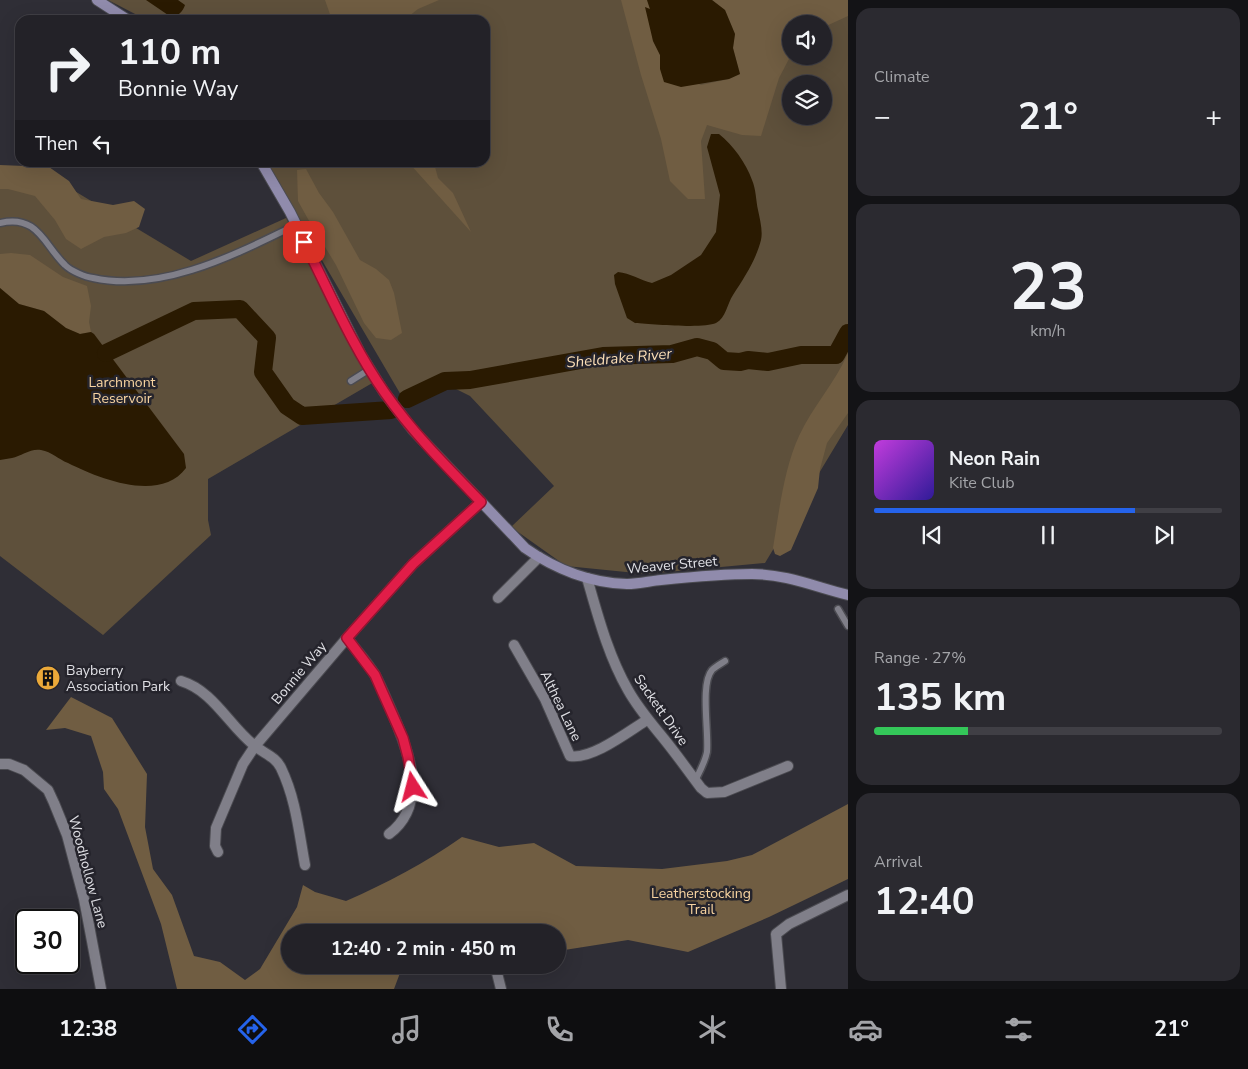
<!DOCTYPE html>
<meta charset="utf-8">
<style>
body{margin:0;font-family:"Nunito Sans",sans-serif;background:#2b2a30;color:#f1f3f6;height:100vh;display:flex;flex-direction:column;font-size:19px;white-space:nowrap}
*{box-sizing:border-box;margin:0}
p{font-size:16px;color:#a3a4a8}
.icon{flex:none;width:28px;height:28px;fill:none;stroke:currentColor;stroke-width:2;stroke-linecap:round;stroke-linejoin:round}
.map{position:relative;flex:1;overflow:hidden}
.panel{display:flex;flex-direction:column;gap:8px;padding:8px;background:#131316;width:400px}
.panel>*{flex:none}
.banner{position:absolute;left:15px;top:15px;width:475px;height:152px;border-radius:15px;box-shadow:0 5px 20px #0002,0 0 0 1px #403f45;background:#232228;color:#f1f3f6;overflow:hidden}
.buttons{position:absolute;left:782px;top:15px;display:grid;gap:10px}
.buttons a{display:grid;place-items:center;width:50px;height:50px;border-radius:50%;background:#232228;box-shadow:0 5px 20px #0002,0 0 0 1px #403f45;font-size:25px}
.speed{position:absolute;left:15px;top:909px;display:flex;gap:10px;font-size:25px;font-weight:700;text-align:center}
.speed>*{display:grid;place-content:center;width:65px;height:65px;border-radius:50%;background:#232228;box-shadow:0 5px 20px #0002,0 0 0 1px #403f45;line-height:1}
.speed .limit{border:2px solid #111;border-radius:8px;background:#fff;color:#111}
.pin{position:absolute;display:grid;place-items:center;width:42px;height:42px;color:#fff;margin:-21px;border-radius:10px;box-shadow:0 2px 8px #0006}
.me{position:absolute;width:55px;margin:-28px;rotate:351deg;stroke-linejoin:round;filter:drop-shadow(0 0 4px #0008)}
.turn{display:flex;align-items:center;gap:18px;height:105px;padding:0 20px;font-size:22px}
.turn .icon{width:65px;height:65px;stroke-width:2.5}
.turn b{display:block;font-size:35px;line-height:42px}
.then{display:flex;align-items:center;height:48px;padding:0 20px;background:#0003;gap:10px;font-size:19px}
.big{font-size:38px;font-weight:700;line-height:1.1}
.panel .card{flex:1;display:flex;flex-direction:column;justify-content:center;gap:8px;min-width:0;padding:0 18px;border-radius:15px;background:#2b2a30}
.panel .dial{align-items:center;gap:0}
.dial b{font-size:65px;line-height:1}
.song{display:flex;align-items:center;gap:15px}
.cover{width:60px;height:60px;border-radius:8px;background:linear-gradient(135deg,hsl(290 70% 55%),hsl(250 70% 35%))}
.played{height:5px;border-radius:2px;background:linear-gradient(90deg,#2563eb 75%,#403f45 75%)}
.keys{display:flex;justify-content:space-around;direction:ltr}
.heat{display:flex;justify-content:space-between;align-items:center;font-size:28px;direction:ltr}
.charge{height:8px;border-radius:4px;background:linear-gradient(90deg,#34c759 27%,#403f45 0)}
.trip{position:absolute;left:281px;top:924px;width:285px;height:50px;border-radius:25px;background:#232228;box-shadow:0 5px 20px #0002,0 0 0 1px #403f45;font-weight:700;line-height:50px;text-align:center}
.menu{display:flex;height:80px;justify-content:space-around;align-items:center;background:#0e0e10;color:#a3a4a8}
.menu .icon{width:35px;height:35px}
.menu .on{color:#2563eb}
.menu b{font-size:22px;color:#f1f3f6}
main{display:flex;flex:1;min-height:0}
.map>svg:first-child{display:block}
.green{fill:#5e503b;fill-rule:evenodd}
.forest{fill:#705d42}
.water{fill:#2a1a01}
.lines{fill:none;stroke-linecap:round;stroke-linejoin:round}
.river{stroke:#2a1a01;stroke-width:18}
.service-casing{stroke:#4b4b51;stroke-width:9}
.minor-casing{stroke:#4b4b51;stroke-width:12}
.secondary-casing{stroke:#4b4b51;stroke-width:12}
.service{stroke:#807f89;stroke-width:6}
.minor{stroke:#807f89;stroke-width:10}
.secondary{stroke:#908bac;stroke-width:10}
.route-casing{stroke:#92132f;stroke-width:12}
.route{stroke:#e11d48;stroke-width:9}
.labels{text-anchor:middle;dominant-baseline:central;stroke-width:5;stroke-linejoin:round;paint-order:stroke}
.park-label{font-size:14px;fill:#f7d3a0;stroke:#25242c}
.street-label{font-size:14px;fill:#e0e0e5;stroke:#25242c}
.poi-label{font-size:14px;fill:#e0e0e5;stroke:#25242c;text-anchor:start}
.water-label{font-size:15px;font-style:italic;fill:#fcdfb7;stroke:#25242c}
</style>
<main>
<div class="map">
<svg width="848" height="989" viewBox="0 0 848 989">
<rect width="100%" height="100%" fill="#2f2e36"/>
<!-- green -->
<path class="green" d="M108 0H848V425L765 563 646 574 566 566 511 527 554 486 470 396 450 386 408 407 265 163 485 162V20H144L139 16ZM791 24H824V56H791ZM791 84H824V116H791Z
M43 172 191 261 286 218 374 382 208 479V520L211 535 103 635 0 556V176Z"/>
<!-- forest -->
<path class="forest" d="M325 0H439L418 9 404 20H332Z
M621 0H647L650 10 653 41 660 55V69L701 85 729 79 740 74 733 48 735 34 725 10 712 0H848V16L824 27V24H791V55L779 78 761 136 742 135 707 125 701 141 705 199H688L670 181 661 139 641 75Z
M409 163H434L438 178 453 193 471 232Z
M0 165 49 167 69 181 81 199 113 205 134 201 145 209 139 227 126 233 104 237 81 249 66 239 55 220 35 196 8 189H0Z
M306 169 319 193 333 212 360 260 376 269 389 280 394 293 402 333 391 340 376 338 364 323 336 265 308 219 298 201 297 170Z
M11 253 30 255 63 277 87 286 91 306 89 322 91 332 80 334 66 328 44 311 19 304 0 288V254Z
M848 353V413L827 443 820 469 818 488 791 550 780 556 775 554 773 548C779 512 784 468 799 436 813 406 835 383 848 353Z
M71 697 112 718 147 774 145 827 153 869 172 895 194 956 220 962 245 980 260 969 297 907 303 885 315 892 346 901C387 883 425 863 462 837L499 847 534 843 576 866 662 869 727 861 752 855 848 804V879L769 917 688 952 628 940 558 951V932H525L521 930 500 924 458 932H290V965H403L394 989H177L161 924 118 809 104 789 103 772 91 736 65 728 46 730Z"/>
<!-- water -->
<path class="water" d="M146 0H178L185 5C183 11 178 17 171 17Z
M647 0H712L725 10 735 34 733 48 740 74 729 79 681 87 664 82 660 69V55L653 41 645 7 650 9Z
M711 134H719C733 145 746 163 752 180 756 189 756 201 758 210 760 220 763 231 761 240 756 260 744 278 733 295 727 304 726 318 716 323 703 329 652 324 635 323L627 318 615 284 614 275 618 272C630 273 640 280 652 283L671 275 701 255 716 232 720 195 707 147Z
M0 288 19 304 44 311 66 328 80 334 91 332 94 334 184 454 186 468C160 503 100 479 68 463 58 459 52 452 41 450 31 448 21 456 12 458 8 459 4 459 0 460Z"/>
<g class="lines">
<!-- river -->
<path class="river" d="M106 353 194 311 240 309 267 338 263 372 287 406 302 416 391 410
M407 399 445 381 470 380 603 356 672 354 697 347 712 351 724 361 740 362 748 360 768 362 801 355H836L848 333"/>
<defs>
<path id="service" d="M0 223C38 214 44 245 65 265 71 271 85 277 93 278 162 293 236 254 296 225
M351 381 370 369
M838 609 848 626
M695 781C700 771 705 762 707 752 709 732 700 684 712 670 716 666 722 663 725 661"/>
<path id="minor" d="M587 578C598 616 608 655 628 690 638 708 651 723 664 739 677 755 689 772 701 788L707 793 724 792 788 766
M498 598 539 557
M347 638C356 650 367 662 375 675 381 686 386 699 391 710 408 749 430 803 389 834
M514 645 545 699 570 756C592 760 629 731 647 720
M181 681C214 691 229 726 255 746 265 754 276 757 281 768 296 799 299 833 305 865
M0 764H9L24 770 48 790 54 803 67 835 84 899 101 989
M218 852 215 846 216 828 243 764 255 746 347 638 413 564 481 502
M495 965 501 989
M781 989 776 934 789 924 848 895"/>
<path id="secondary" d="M97 0 128 20
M261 162 290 212 361 355 384 392 413 430 525 548C555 569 591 583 627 584 639 584 650 581 661 580 691 577 722 574 752 574 785 574 816 587 848 595"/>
</defs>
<!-- service casing -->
<use href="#service" class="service-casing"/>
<!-- minor casing -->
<use href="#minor" class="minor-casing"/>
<!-- secondary casing -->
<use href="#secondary" class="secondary-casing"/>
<!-- service -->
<use href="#service" class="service"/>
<!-- minor -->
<use href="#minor" class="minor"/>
<!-- secondary -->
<use href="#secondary" class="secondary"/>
</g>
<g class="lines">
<defs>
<path id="route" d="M304 242C329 291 353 348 385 393 413 433 447 467 481 502L413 564 347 638 375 675 382 691 403 738 408 757 413 787"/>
</defs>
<!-- route casing -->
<use href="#route" class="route-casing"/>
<!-- route -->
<use href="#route" class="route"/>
</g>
<!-- icons -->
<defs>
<symbol id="building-disc" viewBox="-11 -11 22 22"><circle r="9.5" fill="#eba939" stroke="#25242c"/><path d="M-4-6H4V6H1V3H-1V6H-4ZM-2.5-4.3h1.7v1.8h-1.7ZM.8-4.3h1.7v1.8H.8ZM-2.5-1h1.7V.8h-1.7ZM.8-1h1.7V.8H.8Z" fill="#111"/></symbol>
</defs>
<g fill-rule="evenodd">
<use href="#building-disc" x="34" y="664" width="28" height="28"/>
</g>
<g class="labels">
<!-- park labels -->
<g class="park-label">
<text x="122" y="382">Larchmont<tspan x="122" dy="16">Reservoir</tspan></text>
<text x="701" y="893">Leatherstocking<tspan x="701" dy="16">Trail</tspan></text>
</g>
<!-- street labels -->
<g class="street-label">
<text transform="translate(672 565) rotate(-5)">Weaver Street</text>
<text transform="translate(299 673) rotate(-50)">Bonnie Way</text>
<text transform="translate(561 706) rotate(64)">Althea Lane</text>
<text transform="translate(661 710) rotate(55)">Sackett Drive</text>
<text transform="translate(88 872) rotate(75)">Woodhollow Lane</text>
</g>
<!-- poi labels -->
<g class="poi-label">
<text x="66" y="670">Bayberry<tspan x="66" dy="16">Association Park</tspan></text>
</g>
<!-- water labels -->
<g class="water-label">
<text transform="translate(619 358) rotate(-5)">Sheldrake River</text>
</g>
</g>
</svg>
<div class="buttons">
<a><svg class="icon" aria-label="sound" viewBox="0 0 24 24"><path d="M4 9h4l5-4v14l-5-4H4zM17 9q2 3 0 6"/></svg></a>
<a><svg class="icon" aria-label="layers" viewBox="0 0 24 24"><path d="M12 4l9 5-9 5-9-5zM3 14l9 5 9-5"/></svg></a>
</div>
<div class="speed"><div class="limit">30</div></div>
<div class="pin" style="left:304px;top:242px;background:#d93025"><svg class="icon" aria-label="arrive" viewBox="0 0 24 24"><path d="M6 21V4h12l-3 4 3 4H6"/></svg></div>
<svg class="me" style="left:413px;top:787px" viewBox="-20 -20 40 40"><path d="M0-17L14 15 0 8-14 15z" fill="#e11d48" stroke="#fff" stroke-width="4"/></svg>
<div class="trip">12:40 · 2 min · 450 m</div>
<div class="banner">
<div class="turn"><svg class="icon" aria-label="right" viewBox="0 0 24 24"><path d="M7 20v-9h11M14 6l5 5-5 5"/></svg><div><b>110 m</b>Bonnie Way</div></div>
<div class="then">Then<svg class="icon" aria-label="left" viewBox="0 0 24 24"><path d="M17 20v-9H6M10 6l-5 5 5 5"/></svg></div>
</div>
</div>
<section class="panel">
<div class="card"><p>Climate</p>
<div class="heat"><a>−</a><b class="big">21°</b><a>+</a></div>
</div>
<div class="card dial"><b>23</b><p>km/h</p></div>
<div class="card">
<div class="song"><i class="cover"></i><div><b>Neon Rain</b><p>Kite Club</p></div></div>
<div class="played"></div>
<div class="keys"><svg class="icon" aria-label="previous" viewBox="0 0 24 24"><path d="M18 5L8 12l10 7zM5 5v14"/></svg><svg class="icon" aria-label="pause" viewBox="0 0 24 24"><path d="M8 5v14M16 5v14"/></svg><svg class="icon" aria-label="next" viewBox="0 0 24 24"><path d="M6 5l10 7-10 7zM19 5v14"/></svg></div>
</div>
<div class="card"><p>Range · 27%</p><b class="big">135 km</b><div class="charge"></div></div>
<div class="card"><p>Arrival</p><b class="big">12:40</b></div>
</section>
</main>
<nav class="menu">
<b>12:38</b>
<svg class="icon on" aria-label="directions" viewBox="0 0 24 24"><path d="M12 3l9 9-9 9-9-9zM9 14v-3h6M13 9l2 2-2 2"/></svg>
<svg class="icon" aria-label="music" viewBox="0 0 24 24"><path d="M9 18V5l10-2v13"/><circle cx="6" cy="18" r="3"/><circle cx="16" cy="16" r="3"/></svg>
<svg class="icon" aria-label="phone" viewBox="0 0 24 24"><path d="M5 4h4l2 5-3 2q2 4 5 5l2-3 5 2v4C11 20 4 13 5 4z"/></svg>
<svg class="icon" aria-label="climate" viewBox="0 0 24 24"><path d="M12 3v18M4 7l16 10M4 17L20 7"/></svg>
<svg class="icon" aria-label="car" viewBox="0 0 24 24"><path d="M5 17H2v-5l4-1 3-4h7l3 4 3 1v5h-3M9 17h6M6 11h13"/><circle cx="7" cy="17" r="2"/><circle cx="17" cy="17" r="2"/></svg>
<svg class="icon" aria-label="filters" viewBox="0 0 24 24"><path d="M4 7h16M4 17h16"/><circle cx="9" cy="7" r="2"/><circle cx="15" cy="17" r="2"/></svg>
<b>21°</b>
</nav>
